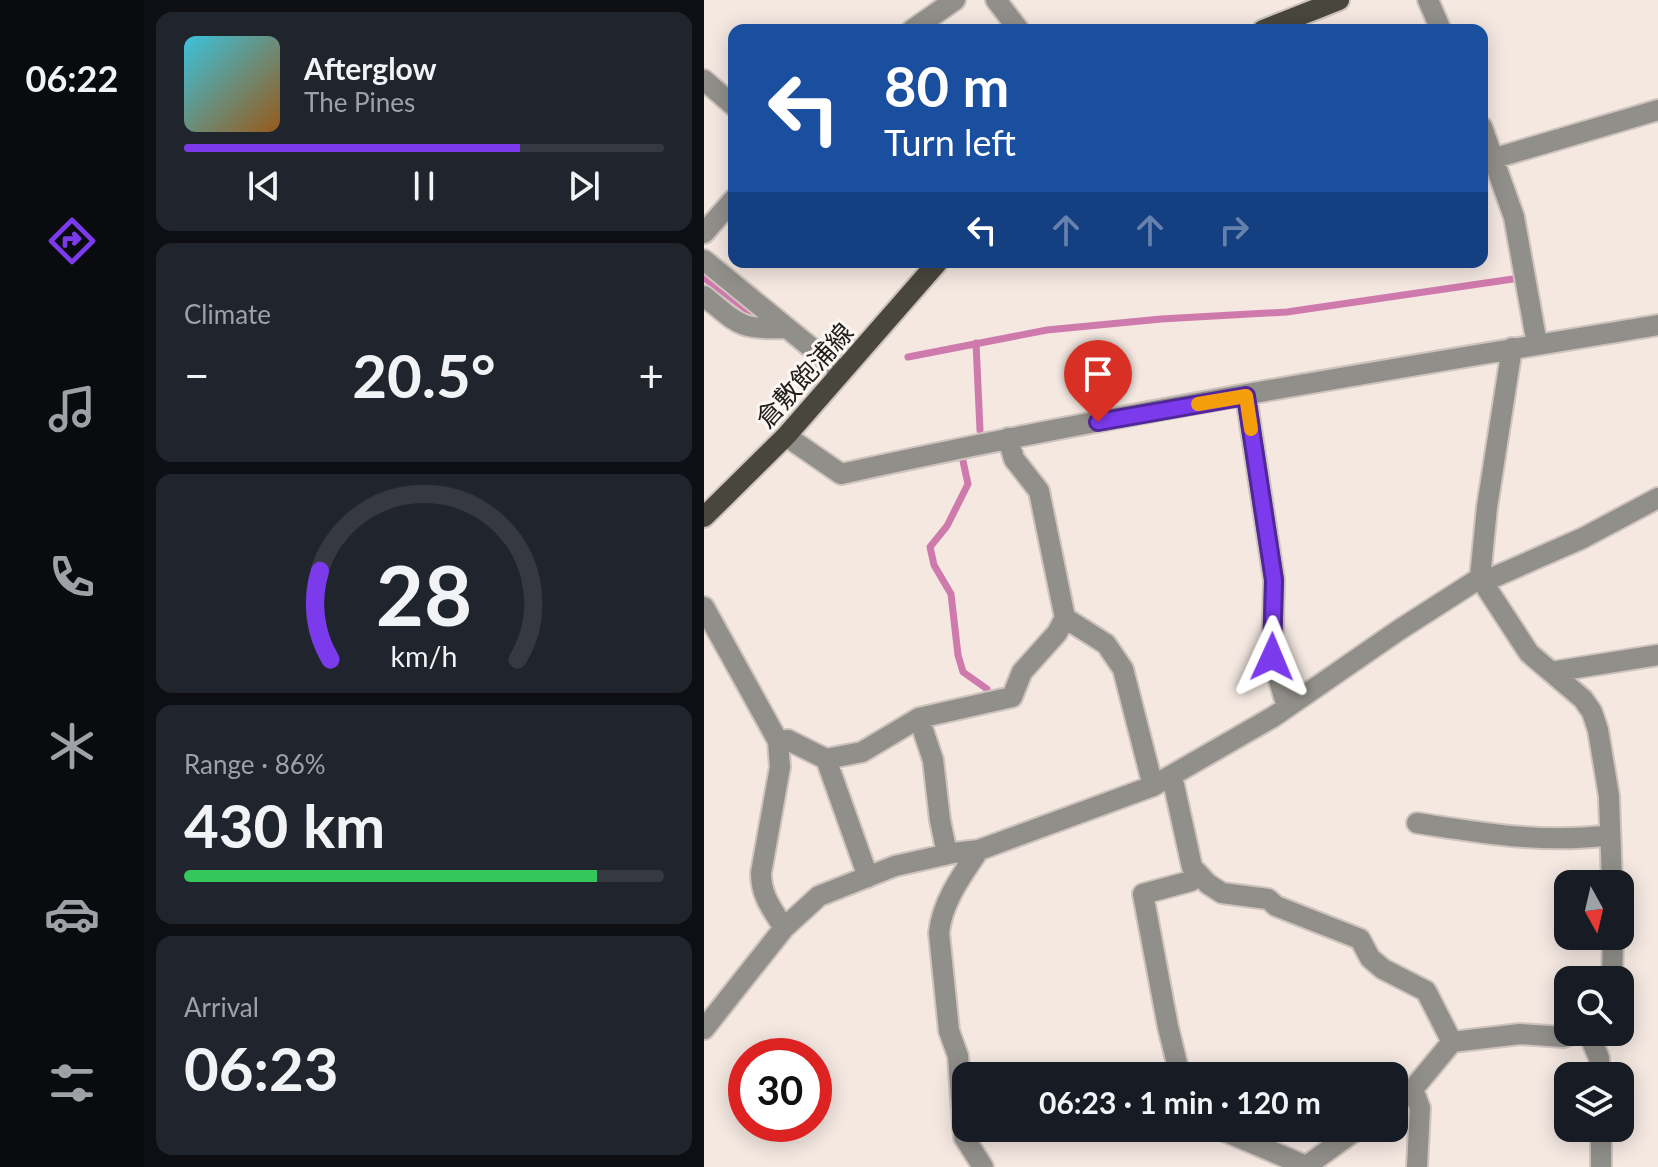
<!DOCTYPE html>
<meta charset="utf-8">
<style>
body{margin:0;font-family:Lato,"Noto Sans JP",sans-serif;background:#20242c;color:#f1f3f6;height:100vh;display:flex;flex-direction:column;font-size:30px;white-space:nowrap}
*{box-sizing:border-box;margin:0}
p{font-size:26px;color:#9ea1a6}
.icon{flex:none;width:44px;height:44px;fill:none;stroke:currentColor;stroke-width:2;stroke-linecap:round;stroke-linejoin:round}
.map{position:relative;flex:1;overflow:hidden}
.details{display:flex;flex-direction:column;gap:12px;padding:12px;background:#0d0f14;width:560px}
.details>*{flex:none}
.banner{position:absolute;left:24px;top:24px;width:760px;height:244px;border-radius:16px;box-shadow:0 4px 20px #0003;background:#1a4fa0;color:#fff;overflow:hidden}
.needle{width:52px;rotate:172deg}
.fabs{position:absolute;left:850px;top:870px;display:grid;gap:16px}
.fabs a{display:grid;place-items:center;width:80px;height:80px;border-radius:16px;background:#171b24;box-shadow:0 4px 20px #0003;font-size:40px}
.speed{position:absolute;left:24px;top:1038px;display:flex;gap:16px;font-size:40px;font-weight:700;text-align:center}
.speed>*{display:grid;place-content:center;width:104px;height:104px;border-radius:50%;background:#171b24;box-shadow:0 4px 20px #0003;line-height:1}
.speed .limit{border:12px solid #d22;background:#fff;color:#111}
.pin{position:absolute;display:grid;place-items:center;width:68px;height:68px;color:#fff;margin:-82px -34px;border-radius:50% 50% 50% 0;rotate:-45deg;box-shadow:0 0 8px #0007}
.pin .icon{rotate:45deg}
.me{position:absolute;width:88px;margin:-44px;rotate:1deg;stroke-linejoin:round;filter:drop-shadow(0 0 6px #0008)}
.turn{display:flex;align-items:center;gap:28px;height:168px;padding:0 24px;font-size:36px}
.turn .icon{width:104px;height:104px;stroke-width:2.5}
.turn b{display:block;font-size:56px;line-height:68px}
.lanes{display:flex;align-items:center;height:76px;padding:0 24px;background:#0003;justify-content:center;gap:40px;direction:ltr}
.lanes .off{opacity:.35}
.big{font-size:60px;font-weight:700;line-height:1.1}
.details .widget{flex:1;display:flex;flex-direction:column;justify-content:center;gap:12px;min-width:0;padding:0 28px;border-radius:16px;background:#20242c}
.details .dial{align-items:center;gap:0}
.dial svg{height:208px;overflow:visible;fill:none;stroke:#363941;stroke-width:7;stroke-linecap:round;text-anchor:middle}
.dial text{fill:#f1f3f6;stroke:none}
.song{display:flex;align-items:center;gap:24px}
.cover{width:96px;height:96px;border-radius:12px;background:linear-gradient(135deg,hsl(190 70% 55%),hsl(30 70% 35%))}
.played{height:8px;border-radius:4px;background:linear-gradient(90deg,#7c3aed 70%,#363941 70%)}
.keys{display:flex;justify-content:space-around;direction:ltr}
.heat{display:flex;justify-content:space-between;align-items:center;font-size:44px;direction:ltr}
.charge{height:12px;border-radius:6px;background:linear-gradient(90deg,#34c759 86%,#363941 0)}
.trip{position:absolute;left:248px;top:1062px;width:456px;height:80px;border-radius:16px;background:#171b24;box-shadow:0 4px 20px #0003;font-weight:700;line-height:80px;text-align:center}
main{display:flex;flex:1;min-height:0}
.dock{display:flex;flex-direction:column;width:144px;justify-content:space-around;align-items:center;background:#090b0e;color:#9ea1a6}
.dock .icon{width:56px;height:56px}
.dock .current{color:#7c3aed}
.dock b{font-size:36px;color:#f1f3f6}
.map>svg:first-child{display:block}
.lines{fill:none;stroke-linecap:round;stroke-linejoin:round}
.stream{stroke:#cf7aad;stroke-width:7}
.minor-casing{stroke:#cec3bd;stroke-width:24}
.major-casing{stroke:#cec3bd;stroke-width:24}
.minor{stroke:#918f8a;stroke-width:20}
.major{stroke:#49463e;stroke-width:20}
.route-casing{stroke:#51269a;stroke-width:20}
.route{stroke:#7c3aed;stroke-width:14}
.slow{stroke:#f59e0b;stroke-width:14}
.labels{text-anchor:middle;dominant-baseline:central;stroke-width:6;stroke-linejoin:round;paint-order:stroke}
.street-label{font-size:26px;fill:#211d1a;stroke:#fdf6f2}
</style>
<main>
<nav class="dock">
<b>06:22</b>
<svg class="icon current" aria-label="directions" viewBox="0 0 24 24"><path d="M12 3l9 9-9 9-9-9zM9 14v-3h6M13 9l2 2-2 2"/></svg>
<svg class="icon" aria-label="music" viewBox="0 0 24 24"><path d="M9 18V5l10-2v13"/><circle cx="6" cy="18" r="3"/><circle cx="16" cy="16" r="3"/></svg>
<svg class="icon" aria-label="phone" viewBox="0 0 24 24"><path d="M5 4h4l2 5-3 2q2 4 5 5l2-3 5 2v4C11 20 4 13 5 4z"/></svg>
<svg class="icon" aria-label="climate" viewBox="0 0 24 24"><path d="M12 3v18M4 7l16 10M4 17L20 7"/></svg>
<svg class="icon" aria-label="car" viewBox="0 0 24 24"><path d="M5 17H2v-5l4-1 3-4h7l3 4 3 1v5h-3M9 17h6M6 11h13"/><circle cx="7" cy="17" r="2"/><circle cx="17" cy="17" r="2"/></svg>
<svg class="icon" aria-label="filters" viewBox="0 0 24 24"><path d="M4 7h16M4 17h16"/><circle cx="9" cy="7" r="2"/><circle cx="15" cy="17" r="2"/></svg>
</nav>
<section class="details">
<div class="widget">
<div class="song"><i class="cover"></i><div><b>Afterglow</b><p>The Pines</p></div></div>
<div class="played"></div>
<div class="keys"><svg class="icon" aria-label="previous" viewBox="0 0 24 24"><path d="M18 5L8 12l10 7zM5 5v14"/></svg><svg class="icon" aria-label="pause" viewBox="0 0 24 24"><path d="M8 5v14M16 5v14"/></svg><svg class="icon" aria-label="next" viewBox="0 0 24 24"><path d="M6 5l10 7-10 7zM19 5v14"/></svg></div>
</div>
<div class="widget"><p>Climate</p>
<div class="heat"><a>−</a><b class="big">20.5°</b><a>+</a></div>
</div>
<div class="widget dial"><svg viewBox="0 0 100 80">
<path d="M14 69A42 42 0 1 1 86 69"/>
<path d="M14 69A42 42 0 0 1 10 35" stroke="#7c3aed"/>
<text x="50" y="56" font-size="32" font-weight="700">28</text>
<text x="50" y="72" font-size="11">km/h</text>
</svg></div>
<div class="widget"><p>Range · 86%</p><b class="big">430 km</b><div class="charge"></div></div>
<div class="widget"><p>Arrival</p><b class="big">06:23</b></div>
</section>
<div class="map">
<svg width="954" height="1167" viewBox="0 0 954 1167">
<rect width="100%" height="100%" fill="#f4e8e1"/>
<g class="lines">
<!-- stream -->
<path class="stream" d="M0 278 51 316
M272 343 276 430
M204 357 343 330 457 319 583 312 809 279
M259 461 264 484 243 526 226 547 230 565 247 594 254 655 259 672 283 689"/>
<defs>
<path id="minor" d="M292 0 315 30
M724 0 737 30
M208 30 251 0
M0 80 30 106
M778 127 810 217 833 344
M781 161 954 110
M0 233 30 199
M0 260 137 372
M0 296C36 325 35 330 83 328
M808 348 783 507 776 578 825 653 879 699 888 712 894 730 905 796 908 884
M542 396 570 580 568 657 583 707
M82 436 137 474C407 414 681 370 954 325
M304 438 310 459 335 491 361 618 402 644 419 669 449 786
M0 607 74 741 76 767 57 873C57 896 68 909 80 928
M847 672 954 655
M215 718 229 760 236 820 243 854
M74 741 84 740 122 759 158 752 215 718 308 697 318 672 353 633 361 618
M122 759 164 877
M468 776 488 867 504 884 518 893 564 899 572 906 656 939 666 958 679 969 722 991 748 1042
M713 823C779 833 839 844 906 835
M275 850C258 875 238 902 235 933L245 1031 254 1056 260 1137 279 1167
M908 980 909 936
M0 1029 80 928 115 896 191 866 249 853 275 850 449 786 569 717 695 630 776 578H788L879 538 954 498
M884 1032 895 1058 896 1076
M476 1076 464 1027 439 894 487 881 495 875
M709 1089 716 1108 713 1167
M690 1102 709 1089 748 1042 816 1034 859 1037 874 1032
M513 1128 602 1166
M897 1128V1167
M601 1167 655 1128"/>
<path id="major" d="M559 30 635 0
M0 517 82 436 234 262"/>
</defs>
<!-- minor casing -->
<use href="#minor" class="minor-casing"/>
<!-- major casing -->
<use href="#major" class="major-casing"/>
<!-- minor -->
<use href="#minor" class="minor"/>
<!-- major -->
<use href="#major" class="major"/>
</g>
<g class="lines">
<defs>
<path id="route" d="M394 422 542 396 570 580 568 657"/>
</defs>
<!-- route casing -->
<use href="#route" class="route-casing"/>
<!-- route -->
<use href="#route" class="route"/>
<!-- slow -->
<path class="slow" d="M494 404 542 396 547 429"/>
</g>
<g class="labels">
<!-- street labels -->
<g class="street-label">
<text transform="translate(100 375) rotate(-48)">倉敷飽浦線</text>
</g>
</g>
</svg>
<div class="fabs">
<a><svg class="needle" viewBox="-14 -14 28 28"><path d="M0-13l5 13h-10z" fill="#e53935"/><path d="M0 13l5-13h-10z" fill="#9ea1a6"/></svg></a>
<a><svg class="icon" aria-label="search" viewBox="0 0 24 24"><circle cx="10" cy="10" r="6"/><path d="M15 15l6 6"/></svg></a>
<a><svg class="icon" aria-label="layers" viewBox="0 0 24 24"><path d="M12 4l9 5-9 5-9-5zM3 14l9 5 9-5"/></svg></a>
</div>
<div class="speed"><div class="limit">30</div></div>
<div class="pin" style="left:394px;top:422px;background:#d93025"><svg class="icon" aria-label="arrive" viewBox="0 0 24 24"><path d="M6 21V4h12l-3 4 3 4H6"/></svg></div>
<svg class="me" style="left:568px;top:657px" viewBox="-20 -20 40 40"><path d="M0-17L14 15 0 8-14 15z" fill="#7c3aed" stroke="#fff" stroke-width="4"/></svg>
<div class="trip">06:23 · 1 min · 120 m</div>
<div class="banner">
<div class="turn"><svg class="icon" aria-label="left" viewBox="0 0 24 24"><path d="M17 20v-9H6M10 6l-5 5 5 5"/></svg><div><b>80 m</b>Turn left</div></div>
<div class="lanes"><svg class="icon" aria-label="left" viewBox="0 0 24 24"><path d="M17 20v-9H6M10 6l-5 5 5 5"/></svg><svg class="icon off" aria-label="ahead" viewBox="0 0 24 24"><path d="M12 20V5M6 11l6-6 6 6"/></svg><svg class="icon off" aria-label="ahead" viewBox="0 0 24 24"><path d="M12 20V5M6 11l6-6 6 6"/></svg><svg class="icon off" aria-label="right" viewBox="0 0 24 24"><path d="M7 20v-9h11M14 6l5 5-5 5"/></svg></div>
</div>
</div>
</main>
